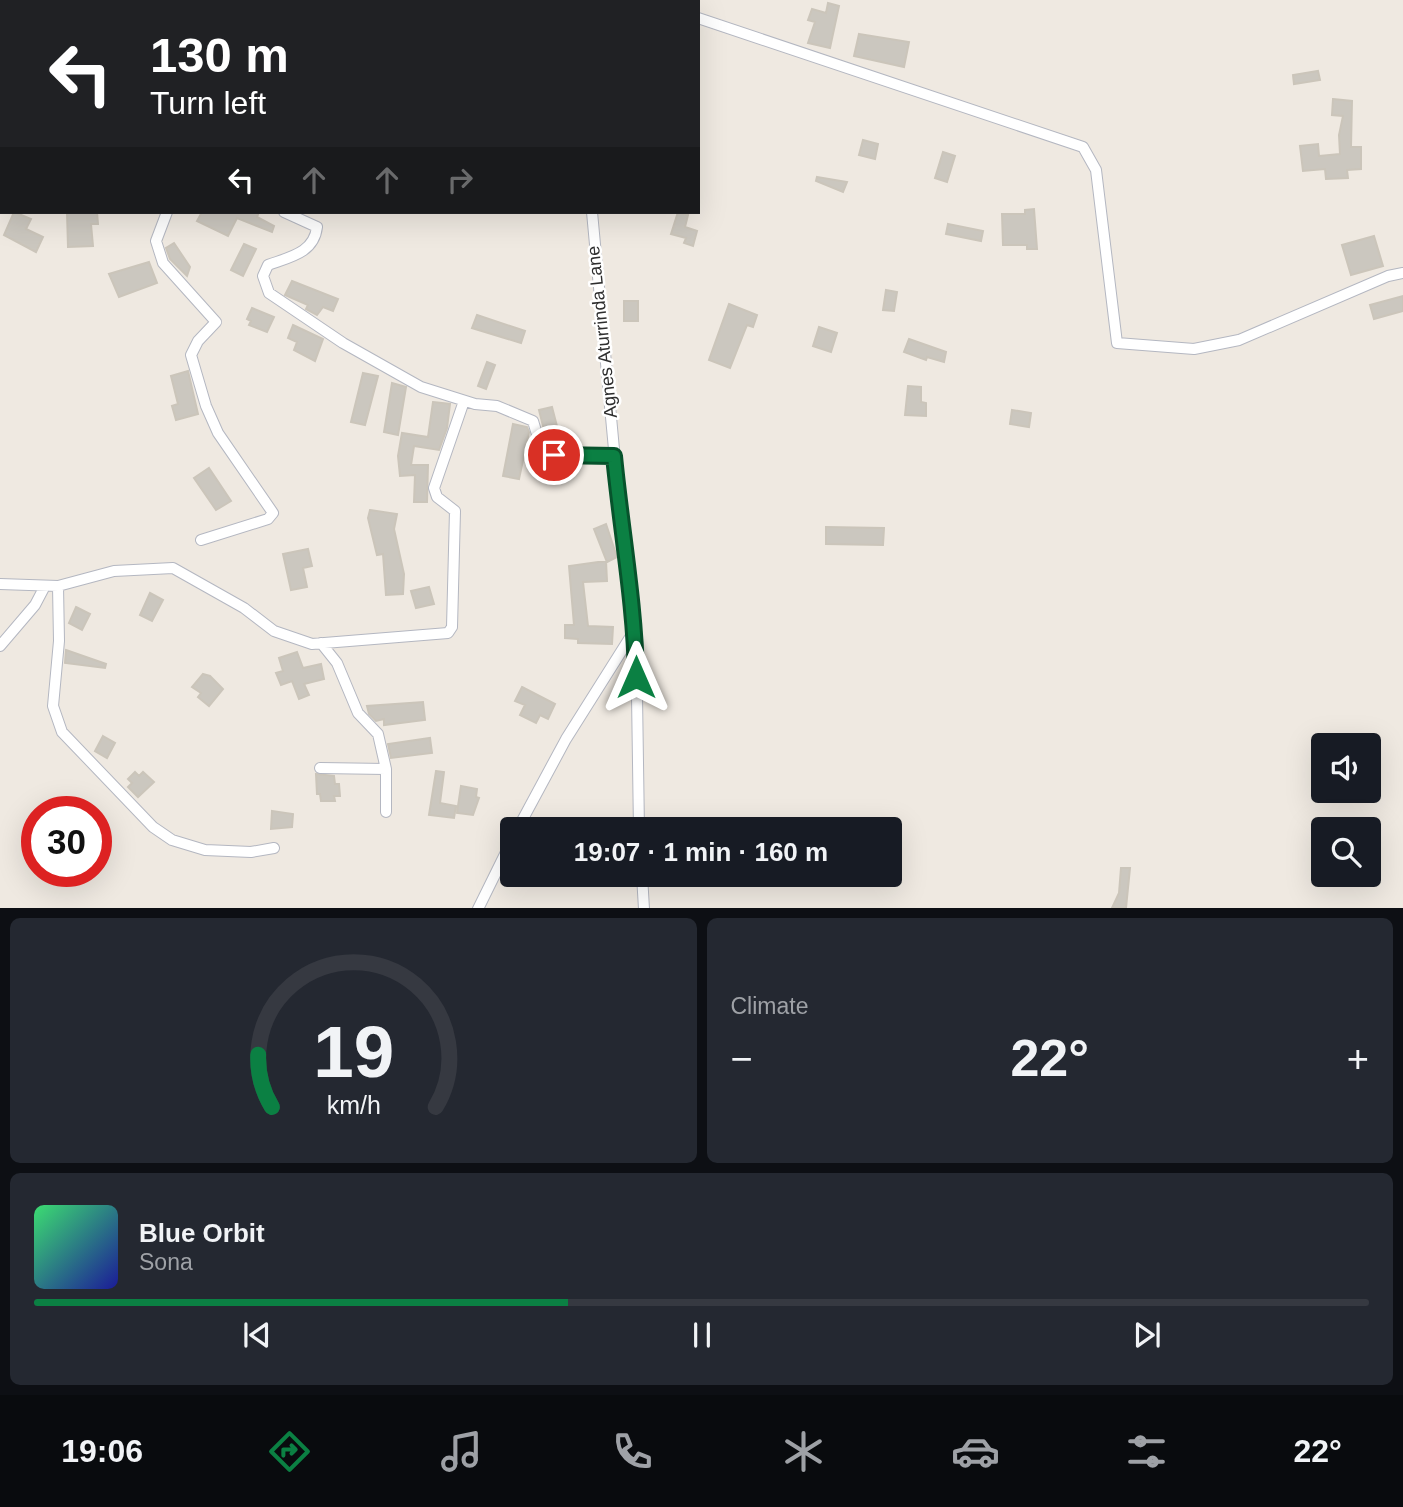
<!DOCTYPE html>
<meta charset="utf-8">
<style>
body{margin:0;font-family:Arial,sans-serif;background:#242831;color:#f1f3f6;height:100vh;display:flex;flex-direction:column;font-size:26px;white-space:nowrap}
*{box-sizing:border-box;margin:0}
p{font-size:23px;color:#9ea1a6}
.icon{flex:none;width:38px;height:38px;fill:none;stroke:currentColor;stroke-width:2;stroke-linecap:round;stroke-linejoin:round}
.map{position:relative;height:908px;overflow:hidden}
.details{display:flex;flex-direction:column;gap:10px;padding:10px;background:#0d0f14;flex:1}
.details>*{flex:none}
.top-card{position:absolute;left:0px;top:0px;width:700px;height:214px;box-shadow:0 7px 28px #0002;background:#202124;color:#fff;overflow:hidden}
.controls{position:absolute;left:1311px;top:733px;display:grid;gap:14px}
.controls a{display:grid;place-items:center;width:70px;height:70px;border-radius:7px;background:#171b24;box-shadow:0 7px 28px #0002;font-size:35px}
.speed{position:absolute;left:21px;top:796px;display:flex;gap:14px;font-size:35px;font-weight:700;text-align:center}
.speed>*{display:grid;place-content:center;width:91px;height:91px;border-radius:50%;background:#171b24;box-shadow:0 7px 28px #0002;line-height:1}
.speed .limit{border:10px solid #d22;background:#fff;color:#111}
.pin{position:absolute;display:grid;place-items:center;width:60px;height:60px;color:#fff;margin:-30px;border:4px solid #fff;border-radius:50%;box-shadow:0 2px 7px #0007}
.me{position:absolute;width:77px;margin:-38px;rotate:0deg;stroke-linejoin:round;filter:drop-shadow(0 0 5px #0008)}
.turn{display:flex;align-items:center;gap:24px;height:147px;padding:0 35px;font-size:32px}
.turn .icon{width:91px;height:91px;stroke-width:2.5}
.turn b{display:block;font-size:49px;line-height:60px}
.lanes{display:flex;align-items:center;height:66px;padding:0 35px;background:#0003;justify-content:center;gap:35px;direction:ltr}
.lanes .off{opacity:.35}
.big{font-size:52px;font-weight:800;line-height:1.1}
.details .tile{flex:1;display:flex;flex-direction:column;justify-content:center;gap:10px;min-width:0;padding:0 24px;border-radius:10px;background:#242831}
.details .dial{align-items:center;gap:0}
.dial svg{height:182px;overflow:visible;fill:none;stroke:#363941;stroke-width:7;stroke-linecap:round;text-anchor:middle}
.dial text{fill:#f1f3f6;stroke:none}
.song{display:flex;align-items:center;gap:21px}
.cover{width:84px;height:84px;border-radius:10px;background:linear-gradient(135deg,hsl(140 70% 55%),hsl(240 70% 35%))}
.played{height:7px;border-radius:4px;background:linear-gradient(90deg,#0b8043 40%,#363941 40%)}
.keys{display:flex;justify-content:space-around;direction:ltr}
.heat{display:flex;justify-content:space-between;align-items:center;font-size:38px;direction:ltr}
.details .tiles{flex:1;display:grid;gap:10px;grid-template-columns:1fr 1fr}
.tile:last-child{grid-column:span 2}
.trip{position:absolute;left:500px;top:817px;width:402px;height:70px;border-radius:7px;background:#171b24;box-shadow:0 7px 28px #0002;font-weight:800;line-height:70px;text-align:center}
.tab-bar{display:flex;height:112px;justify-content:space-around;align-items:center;background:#090b0e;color:#9ea1a6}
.tab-bar .icon{width:49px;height:49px}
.tab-bar .current{color:#0b8043}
.tab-bar b{font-size:32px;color:#f1f3f6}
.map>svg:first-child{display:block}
.building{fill:#cbc7bf;stroke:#cbc5ba;stroke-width:2}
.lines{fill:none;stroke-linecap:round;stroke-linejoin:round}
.minor-casing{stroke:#b4b7c1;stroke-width:12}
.minor{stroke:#fff;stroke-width:10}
.route-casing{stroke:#07532c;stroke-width:18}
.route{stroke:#0b8043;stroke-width:12}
.labels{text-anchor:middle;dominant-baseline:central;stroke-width:5;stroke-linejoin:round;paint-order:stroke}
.street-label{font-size:18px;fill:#2e2e2e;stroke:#fff}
</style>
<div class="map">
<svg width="1403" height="909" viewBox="0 0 1403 909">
<rect width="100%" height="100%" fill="#efe9e1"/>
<!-- building -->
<path class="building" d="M828 3 839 6 830 48 808 43 815 22 808 20 812 9 826 13Z
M859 34 909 42 904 67 854 56Z
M1318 71 1320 80 1294 84 1293 75Z
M1333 99 1352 101 1351 147H1361V169L1347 170 1348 178 1326 179 1325 169 1303 171 1300 146 1318 144 1319 156 1340 154 1339 135 1343 116 1332 115Z
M863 140 878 144 875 159 859 155Z
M943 152 955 156 947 182 935 178Z
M817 177 847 182 843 192 816 181Z
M1034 209 1037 249H1027V245H1003L1002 214H1025V210Z
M14 212 31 219 26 229 43 237 36 252 4 235Z
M67 212H97L98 224H91L93 246 68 247Z
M202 212H259L257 217 274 226 272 232 237 218 228 236 197 221Z
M678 212 688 215 685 227 697 231 693 246 684 243 686 238 671 234Z
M948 224 983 231 981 241 946 234Z
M1374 236 1383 266 1351 275 1342 245Z
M174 243 190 267 187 276 170 259 166 248Z
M244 244 256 249 243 276 231 270Z
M149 262 157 283 119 297 109 274Z
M292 281 338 299 333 311 323 307 317 315 306 309 308 305 285 295Z
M886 290 897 292 894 311 883 310Z
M1403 296V311L1374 319 1370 305Z
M624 301H638V321H624Z
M729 304 757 315 753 327 747 325 730 368 709 360Z
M252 308 274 317 267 332 249 325 251 321 247 319Z
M477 315 525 331 521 343 472 328Z
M293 325 323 339 315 361 294 350 297 342 288 338Z
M819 327 837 333 831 352 813 346Z
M909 339 946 352 944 362 927 357 926 360 904 352Z
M487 362 495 365 486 389 478 386Z
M188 371 198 414 176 420 172 406 178 404 171 376Z
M363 373 378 376 365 425 351 422Z
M392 383 406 387 398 435 384 432Z
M908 386 921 387V402L926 403V416L905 415Z
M433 402 450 404 447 428 439 450 414 446 411 465H428L427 502H414L415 475 400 476 398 456 402 433 428 437Z
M552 407 558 430 545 434 539 410Z
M1012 410 1031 413 1029 427 1010 424Z
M513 424 527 427 529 432 519 479 503 476Z
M209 468 231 501 216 510 194 478Z
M370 510 397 514 394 529 404 574 403 594 386 595 383 554 377 555 368 518Z
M606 524 617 557 607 562 594 529Z
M826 527 884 528 883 545 826 544Z
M308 549 312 566 303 568 307 587 291 590 283 554Z
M606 561 607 581 583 582 588 626 613 627 612 644 578 643V639L565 638V625H574L569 566Z
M429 587 434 604 416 608 411 591Z
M150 593 163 600 152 621 140 615Z
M76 607 90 614 82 630 69 623Z
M66 650 106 664 105 668 65 663Z
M297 652 303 668 321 664 324 679 304 684 309 695 299 699 292 681 281 685 276 673 283 671 279 658Z
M203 674 210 676 223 689 209 706 198 697 201 693 192 687Z
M522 687 555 704 548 719 540 715 536 723 520 715 525 705 515 701Z
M423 702 425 720 384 725V719L376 721 369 714 367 706Z
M103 736 115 743 107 758 95 751Z
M430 738 432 753 391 758 388 744Z
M436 771 444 772 440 803 456 806 454 818 429 815Z
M135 772 139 776 143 772 154 782 138 797 128 787 132 783 128 779Z
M316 774 334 776 335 784H339L340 796H334L335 801H321L320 794H317Z
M461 786 477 789 476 797 479 798 473 815 457 813Z
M272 811 293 814 292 827 271 829Z
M1121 868H1130L1126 908H1112L1119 893Z"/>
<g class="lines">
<defs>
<path id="minor" d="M590 0V2
M627 0 633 2
M28 2 29 0
M274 2V0
M698 18 1083 147 1096 170 1117 343 1194 349 1239 340 1388 276 1403 273
M0 83 2 79
M0 181H2
M167 212 156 241 163 263 216 322 198 341 191 355 206 406 218 433 273 513 268 519 201 540
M284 212 317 227C314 253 290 257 268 265L263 276 269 293 343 343 421 387 475 404 497 406 533 421 542 451 554 455 614 456
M592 212 625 568 636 628 639 830
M0 584 58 586 114 571 173 568 244 608 274 631 312 644 448 633 452 627 455 511 437 497 434 488 464 401
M58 586 59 641 53 706 62 732 153 827 172 840 205 850 251 852 274 848
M321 643 337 663 358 713 378 734 386 769V812
M0 646 35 605 45 586
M320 768 386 769
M517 830 566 739 636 628
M642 875 644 909
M478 909 513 838"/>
</defs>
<!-- minor casing -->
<use href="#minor" class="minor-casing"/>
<!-- minor -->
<use href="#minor" class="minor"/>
</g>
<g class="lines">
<defs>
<path id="route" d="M554 455 614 456C621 529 635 605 636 677"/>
</defs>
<!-- route casing -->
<use href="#route" class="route-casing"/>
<!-- route -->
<use href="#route" class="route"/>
</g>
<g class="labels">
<!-- street labels -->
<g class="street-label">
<text transform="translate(602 332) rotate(-96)">Agnes Aturrinda Lane</text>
</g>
</g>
</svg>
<div class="controls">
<a><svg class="icon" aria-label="sound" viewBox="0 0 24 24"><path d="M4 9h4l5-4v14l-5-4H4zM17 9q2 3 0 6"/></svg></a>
<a><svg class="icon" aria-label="search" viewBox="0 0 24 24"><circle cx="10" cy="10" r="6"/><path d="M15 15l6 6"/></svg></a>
</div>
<div class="speed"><div class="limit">30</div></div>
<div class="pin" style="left:554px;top:455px;background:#d93025"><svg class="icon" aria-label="arrive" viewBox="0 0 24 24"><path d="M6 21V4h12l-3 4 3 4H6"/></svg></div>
<svg class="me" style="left:636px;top:677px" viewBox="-20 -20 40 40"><path d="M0-17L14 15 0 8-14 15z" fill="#0b8043" stroke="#fff" stroke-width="4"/></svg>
<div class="trip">19:07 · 1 min · 160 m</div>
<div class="top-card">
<div class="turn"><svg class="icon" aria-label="left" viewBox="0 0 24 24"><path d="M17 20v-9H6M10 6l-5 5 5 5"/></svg><div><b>130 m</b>Turn left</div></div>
<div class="lanes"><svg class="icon" aria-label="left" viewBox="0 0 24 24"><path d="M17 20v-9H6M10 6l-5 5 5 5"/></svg><svg class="icon off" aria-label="ahead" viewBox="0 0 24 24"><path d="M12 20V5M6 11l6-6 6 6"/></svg><svg class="icon off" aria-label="ahead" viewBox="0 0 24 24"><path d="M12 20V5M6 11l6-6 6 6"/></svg><svg class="icon off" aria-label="right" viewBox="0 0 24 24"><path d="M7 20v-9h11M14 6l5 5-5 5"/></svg></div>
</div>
</div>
<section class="details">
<div class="tiles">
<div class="tile dial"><svg viewBox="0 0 100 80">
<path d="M14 69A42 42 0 1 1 86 69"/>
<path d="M14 69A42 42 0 0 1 8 46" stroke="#0b8043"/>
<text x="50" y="56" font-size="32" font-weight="700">19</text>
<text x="50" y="72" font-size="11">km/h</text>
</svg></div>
<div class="tile"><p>Climate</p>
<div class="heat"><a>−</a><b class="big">22°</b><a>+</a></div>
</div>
<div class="tile">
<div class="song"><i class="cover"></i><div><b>Blue Orbit</b><p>Sona</p></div></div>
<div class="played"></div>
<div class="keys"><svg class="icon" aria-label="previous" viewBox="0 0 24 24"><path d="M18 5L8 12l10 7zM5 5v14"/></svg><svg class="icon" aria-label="pause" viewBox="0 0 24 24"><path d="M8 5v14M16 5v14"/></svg><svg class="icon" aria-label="next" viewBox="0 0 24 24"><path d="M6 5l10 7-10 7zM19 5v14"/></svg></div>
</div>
</div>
</section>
<nav class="tab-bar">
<b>19:06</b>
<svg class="icon current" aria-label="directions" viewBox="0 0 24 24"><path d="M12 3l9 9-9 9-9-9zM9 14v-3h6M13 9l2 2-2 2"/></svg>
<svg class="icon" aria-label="music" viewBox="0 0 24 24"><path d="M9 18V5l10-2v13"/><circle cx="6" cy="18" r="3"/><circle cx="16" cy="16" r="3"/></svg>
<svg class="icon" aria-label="phone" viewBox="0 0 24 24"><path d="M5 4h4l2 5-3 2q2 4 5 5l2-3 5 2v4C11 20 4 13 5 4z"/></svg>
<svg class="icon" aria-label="climate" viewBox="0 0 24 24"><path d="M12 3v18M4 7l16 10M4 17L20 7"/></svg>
<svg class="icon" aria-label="car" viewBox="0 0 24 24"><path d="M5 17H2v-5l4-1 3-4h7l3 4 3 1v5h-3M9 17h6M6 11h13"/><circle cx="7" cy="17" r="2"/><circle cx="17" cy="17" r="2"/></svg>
<svg class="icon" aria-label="filters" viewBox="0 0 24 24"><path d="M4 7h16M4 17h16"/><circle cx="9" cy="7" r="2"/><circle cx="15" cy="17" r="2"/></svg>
<b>22°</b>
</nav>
